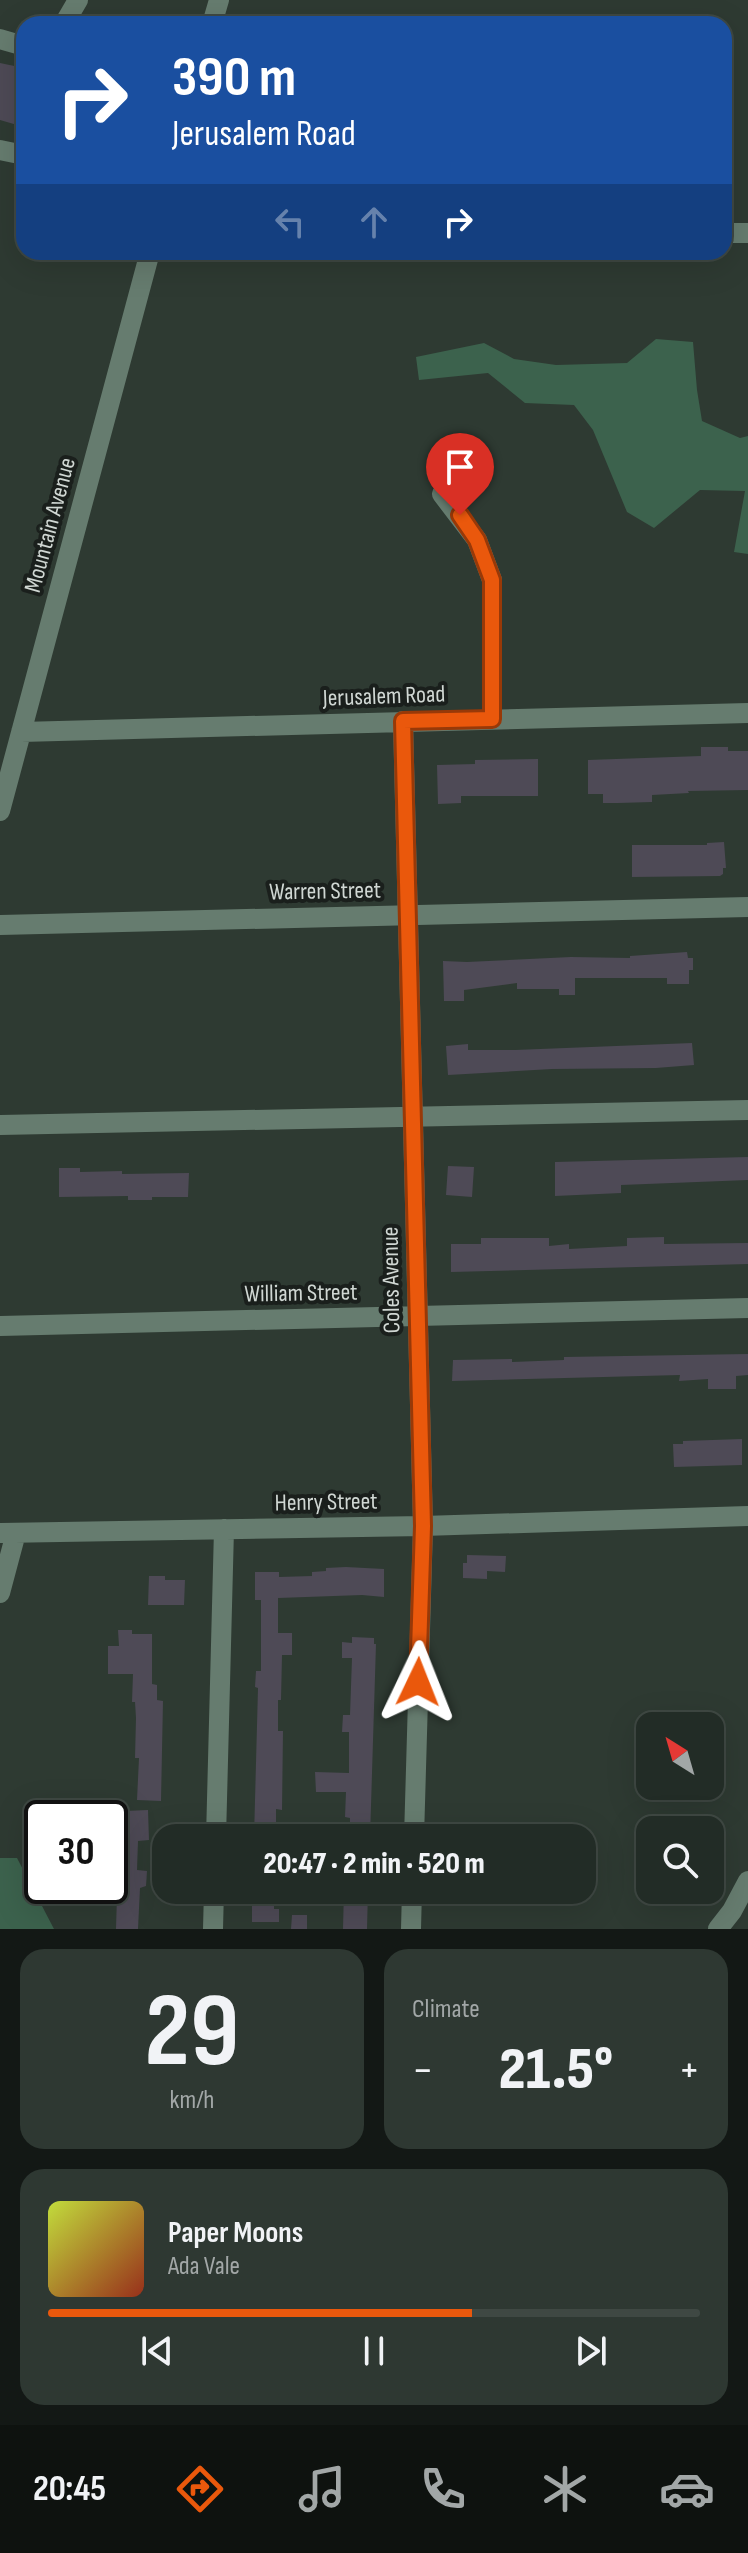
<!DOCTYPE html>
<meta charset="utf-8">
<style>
body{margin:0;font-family:"Sofia Sans Condensed",sans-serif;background:#2e3832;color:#f1f3f6;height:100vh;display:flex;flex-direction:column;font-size:30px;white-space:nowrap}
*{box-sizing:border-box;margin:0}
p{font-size:26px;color:#a2a7a7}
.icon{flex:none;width:44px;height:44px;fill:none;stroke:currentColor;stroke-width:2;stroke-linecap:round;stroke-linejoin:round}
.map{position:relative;height:1929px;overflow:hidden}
.panel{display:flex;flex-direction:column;gap:20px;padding:20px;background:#131815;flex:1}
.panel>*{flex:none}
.banner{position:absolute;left:16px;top:16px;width:716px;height:244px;border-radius:24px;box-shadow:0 8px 32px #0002,0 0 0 2px #3f4843;background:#1a4fa0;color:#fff;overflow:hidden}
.needle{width:52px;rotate:323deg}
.tools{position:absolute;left:636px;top:1712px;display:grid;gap:16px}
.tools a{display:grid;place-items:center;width:88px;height:88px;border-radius:16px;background:#222c26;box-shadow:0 8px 32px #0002,0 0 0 2px #3f4843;font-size:40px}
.speed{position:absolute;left:24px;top:1800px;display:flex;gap:16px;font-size:40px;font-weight:700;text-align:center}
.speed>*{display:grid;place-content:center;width:104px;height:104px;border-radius:50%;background:#222c26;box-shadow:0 8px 32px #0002,0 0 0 2px #3f4843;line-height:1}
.speed .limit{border:4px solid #111;border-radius:12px;background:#fff;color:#111}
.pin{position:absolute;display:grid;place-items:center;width:68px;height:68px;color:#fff;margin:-82px -34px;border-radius:50% 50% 50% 0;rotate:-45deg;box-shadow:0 0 8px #0007}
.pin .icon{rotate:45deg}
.me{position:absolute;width:88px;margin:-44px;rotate:2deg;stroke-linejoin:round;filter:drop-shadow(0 0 6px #0008)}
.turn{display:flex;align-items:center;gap:28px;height:168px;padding:0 24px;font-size:36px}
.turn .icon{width:104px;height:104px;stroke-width:2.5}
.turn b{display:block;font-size:56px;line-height:68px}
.lanes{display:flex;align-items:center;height:76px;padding:0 24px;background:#0003;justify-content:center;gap:40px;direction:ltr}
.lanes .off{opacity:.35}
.big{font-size:60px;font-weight:800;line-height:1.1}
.panel .widget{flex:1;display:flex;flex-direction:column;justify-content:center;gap:12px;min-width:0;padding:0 28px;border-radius:24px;background:#2e3832}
.panel .dial{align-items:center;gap:0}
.dial b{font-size:104px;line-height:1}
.song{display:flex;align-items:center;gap:24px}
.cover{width:96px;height:96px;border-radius:12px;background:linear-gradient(135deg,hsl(70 70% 55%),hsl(10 70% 35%))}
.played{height:8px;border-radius:4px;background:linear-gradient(90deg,#ea580c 65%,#3f4843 65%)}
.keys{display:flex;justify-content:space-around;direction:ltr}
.heat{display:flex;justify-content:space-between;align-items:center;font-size:44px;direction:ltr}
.panel .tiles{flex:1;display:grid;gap:20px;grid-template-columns:1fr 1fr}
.widget:last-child{grid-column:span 2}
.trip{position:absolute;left:152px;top:1824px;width:444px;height:80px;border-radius:24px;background:#222c26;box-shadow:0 8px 32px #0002,0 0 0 2px #3f4843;font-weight:800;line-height:80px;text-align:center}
.menu{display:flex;height:128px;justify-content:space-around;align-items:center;background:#0e120f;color:#a2a7a7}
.menu .icon{width:56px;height:56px}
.menu .active{color:#ea580c}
.menu b{font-size:36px;color:#f1f3f6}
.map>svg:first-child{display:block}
.green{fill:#3c624d}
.building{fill:#4e4a56}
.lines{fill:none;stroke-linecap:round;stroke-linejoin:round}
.minor{stroke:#667c6f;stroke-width:20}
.route-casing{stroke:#983908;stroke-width:20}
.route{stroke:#ea580c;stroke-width:14}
.labels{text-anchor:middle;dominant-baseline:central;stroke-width:8;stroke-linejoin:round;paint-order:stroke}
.street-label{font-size:24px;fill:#d0d7d3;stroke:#1a1f1c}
</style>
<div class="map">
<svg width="748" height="1929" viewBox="0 0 748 1929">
<rect width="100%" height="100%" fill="#2e3a32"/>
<!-- green -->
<path class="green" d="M656 339 693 342 697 390 702 421 740 438 748 436V554L734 552 745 491 700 490 654 528 627 512 593 430 574 405 525 403 488 373 419 380 416 357 484 343 514 359 556 365 627 363Z
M0 1858H17L54 1929H0Z"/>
<!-- building -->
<path class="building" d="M0 63 24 68V127L0 120Z
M701 747H728V751H748V790L688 791 689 793 652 795V802L618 803H603V794H588V760L701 756Z
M538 759V796H461V803L438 804 437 765 475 764V760Z
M724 842 726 868H723V874L720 876 632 877V845H707V843Z
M687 952 688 958H693V970H689V984H667V978H575V995H559V989H517V983L464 990V1001H444L443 961 467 962 571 957 630 958V956Z
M692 1043 694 1065 656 1068 552 1069 448 1075 446 1046 468 1044V1050H515Z
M748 1157V1180L621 1185V1193L555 1196V1162Z
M448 1166 474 1167 472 1197 446 1195Z
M59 1168H80V1172L122 1171V1174L189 1173 188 1197H152V1200H128V1196L59 1197Z
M664 1237V1244L748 1243V1264L451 1272V1244H481V1238H549V1246L569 1244V1249L627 1246V1238Z
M748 1354V1375L736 1376V1389H708V1379L679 1381 680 1375 452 1381 453 1360 512 1359V1362L564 1360V1357Z
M742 1439V1465L674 1467 673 1444H683V1441Z
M467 1555 506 1556 505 1572 487 1571V1579L463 1578V1563H467Z
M346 1567 384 1569V1597L362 1595 278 1598V1633H292V1655H282L281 1700H278V1731H283L282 1810 276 1809V1838H254L258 1688 255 1687 256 1671H261V1600H255V1572H279V1577L312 1576V1572L326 1571V1568Z
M149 1576H165V1580H185L184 1605H148Z
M118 1630H132V1634H152V1684L157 1685V1700L163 1701 161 1801 137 1800 139 1758H135L136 1718 135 1702H132L133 1674H108V1646H119Z
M352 1637 374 1638V1644H376L370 1838H350V1818L345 1817 346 1792H316L315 1772 349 1773V1732H342L343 1715H350L352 1658H342V1642L352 1643Z
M148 1810 149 1840 138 1841 137 1870 147 1871 146 1886 140 1888 138 1929H116L117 1895 114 1894 113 1884 114 1869H117L119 1831 126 1830 125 1811Z
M344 1890H368L367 1929H343Z
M252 1894 268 1895V1902H274V1909H279V1922H252Z
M292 1915H307V1929H291Z"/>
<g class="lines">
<!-- minor -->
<path class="minor" d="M64 24 78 0
M212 24 219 0
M0 39 24 46
M0 150 24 155
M724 233H748
M442 494 477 540 492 580V719
M403 721 423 1526 414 1838
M21 732 748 713
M0 811 150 252
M0 925 748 907
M0 1125 748 1110
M0 1326 748 1308
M0 1533 423 1526 748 1516
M0 1593 16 1533
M216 1838 224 1529
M213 1929 214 1890
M411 1929 412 1890
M718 1929 732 1911 748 1881"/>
</g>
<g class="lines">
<defs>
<path id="route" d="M418 1682 423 1526 403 721 492 719V580L477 540 460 515"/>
</defs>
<!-- route casing -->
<use href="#route" class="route-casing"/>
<!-- route -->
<use href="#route" class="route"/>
</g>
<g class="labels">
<!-- street labels -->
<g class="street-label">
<text transform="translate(50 525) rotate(-75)">Mountain Avenue</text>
<text transform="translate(384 696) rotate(-2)">Jerusalem Road</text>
<text transform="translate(325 891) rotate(-1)">Warren Street</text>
<text transform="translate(391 1280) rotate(-91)">Coles Avenue</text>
<text transform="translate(301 1293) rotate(-1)">William Street</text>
<text transform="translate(326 1502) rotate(-1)">Henry Street</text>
</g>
</g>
</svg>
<div class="tools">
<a><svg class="needle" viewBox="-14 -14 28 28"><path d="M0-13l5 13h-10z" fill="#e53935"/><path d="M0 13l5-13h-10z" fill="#a2a7a7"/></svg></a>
<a><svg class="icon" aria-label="search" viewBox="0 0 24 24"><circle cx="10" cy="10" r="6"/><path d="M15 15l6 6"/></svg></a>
</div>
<div class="speed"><div class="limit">30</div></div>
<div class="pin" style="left:460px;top:515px;background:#d93025"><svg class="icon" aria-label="arrive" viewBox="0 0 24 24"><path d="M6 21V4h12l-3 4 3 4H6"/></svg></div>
<svg class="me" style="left:418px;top:1682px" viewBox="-20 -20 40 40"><path d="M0-17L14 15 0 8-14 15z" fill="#ea580c" stroke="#fff" stroke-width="4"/></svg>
<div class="trip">20:47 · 2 min · 520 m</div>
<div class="banner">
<div class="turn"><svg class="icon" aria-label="right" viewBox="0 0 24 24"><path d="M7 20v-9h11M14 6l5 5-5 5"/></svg><div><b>390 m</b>Jerusalem Road</div></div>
<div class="lanes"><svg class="icon off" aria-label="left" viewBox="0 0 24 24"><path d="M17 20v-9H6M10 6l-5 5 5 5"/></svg><svg class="icon off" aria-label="ahead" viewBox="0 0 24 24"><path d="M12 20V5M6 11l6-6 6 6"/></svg><svg class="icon" aria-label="right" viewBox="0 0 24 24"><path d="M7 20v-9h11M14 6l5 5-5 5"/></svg></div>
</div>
</div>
<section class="panel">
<div class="tiles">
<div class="widget dial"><b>29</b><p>km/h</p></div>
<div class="widget"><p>Climate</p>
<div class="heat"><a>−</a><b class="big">21.5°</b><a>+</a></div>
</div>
<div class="widget">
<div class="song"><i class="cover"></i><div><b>Paper Moons</b><p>Ada Vale</p></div></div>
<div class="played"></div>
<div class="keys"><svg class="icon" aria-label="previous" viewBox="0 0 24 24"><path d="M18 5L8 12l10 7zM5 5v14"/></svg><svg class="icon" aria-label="pause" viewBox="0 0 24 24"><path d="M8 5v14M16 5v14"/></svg><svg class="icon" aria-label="next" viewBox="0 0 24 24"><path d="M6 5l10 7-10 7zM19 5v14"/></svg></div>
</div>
</div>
</section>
<nav class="menu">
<b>20:45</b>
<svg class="icon active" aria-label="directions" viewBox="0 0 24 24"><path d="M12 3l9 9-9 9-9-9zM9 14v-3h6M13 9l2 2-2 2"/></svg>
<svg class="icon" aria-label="music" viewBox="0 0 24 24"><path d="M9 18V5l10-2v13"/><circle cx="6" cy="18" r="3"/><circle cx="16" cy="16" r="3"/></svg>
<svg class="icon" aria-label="phone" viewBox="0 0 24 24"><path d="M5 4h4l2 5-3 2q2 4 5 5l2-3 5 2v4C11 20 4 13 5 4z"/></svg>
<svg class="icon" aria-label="climate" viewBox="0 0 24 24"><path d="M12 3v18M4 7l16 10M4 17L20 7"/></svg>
<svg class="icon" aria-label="car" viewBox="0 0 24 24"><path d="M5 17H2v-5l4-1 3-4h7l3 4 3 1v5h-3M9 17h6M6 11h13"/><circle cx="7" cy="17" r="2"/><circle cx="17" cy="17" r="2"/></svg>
</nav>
